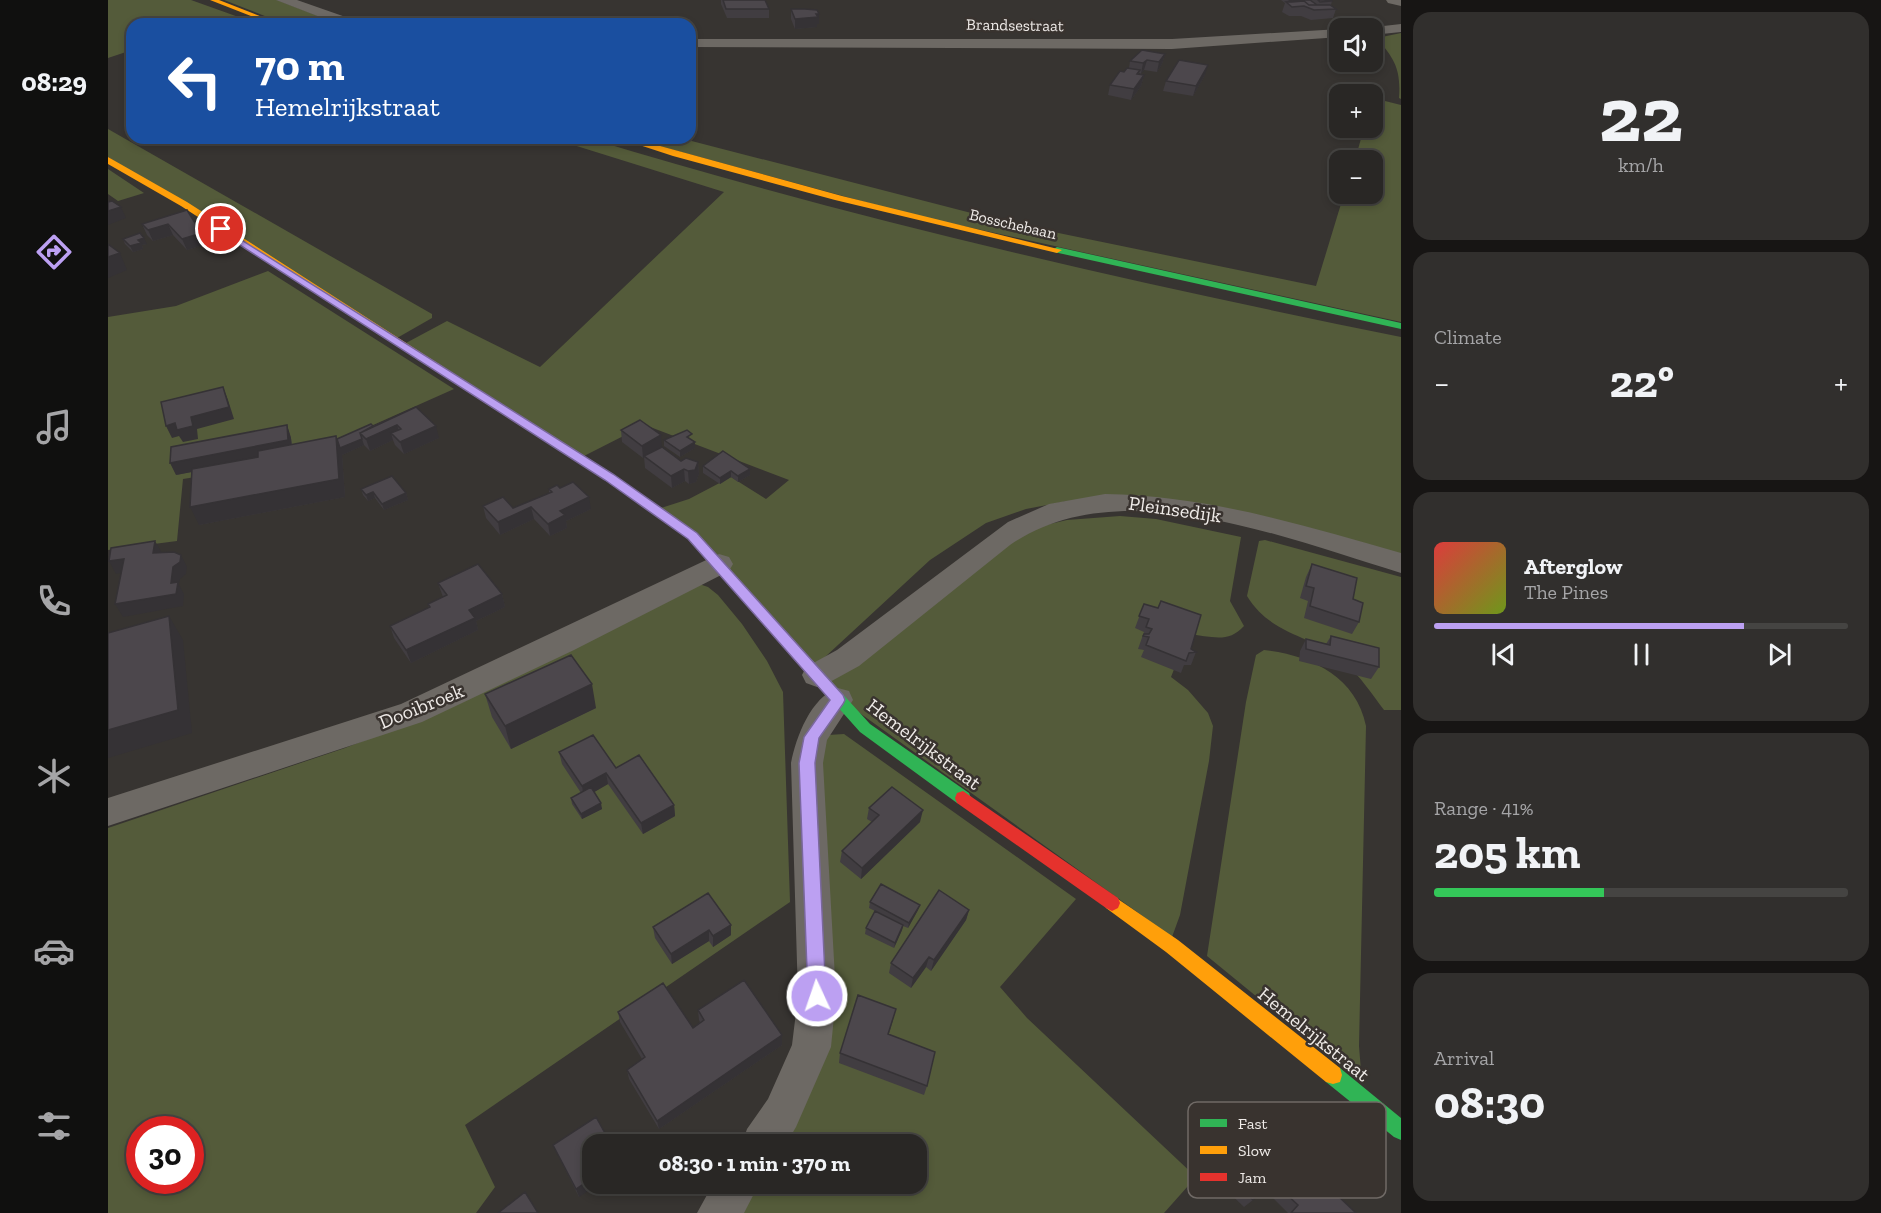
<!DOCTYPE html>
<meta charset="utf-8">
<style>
body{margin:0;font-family:"Zilla Slab",serif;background:#312f2d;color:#f1f3f6;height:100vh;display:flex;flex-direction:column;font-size:22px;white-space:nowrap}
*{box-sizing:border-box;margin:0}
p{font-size:20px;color:#a5a5a7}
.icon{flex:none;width:33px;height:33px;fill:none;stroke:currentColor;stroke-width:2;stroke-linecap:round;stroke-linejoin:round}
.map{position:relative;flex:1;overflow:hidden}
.side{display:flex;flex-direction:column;gap:12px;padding:12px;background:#171514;width:480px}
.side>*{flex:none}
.guide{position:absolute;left:18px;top:18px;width:570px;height:126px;border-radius:18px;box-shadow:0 3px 9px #0003,0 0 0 2px #454442;background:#1a4fa0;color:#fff;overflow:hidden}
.buttons{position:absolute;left:1221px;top:18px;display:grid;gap:12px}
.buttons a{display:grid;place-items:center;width:54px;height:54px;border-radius:12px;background:#292725;box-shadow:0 3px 9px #0003,0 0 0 2px #454442;font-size:30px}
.speed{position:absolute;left:18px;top:1116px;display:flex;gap:12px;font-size:30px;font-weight:700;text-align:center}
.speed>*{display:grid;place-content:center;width:78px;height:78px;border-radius:50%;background:#292725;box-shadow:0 3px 9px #0003,0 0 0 2px #454442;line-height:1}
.speed .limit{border:9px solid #d22;background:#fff;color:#111}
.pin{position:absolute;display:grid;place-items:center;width:51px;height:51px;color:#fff;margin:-26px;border:3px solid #fff;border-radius:50%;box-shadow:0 2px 6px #0007}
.me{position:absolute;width:66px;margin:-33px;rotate:357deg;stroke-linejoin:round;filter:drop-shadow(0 0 4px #0008)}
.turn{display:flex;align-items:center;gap:21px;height:126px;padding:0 30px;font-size:27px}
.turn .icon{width:78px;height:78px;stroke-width:2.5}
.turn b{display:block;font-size:42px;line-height:51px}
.big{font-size:45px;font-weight:800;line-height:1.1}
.side .tile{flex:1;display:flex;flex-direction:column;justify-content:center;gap:9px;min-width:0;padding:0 21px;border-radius:18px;background:#312f2d}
.side .dial{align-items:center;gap:0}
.dial b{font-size:78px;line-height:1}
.song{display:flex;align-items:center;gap:18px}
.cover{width:72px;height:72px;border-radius:9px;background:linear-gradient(135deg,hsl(0 70% 55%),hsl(80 70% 35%))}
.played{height:6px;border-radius:3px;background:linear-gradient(90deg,#bca0f2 75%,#454442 75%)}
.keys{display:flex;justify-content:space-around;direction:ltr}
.heat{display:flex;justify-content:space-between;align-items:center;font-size:33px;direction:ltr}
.charge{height:9px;border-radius:4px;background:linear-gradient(90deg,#34c759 41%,#454442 0)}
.trip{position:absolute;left:474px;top:1134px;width:345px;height:60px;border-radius:18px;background:#292725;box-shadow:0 3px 9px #0003,0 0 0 2px #454442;font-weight:800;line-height:60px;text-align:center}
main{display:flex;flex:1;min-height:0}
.tab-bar{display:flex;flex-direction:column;width:108px;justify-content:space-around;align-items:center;background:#10100f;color:#a5a5a7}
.tab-bar .icon{width:42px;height:42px}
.tab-bar .on{color:#bca0f2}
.tab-bar b{font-size:27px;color:#f1f3f6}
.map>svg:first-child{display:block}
.green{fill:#545b3a;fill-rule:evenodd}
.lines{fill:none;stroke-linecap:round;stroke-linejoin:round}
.street{fill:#6d6964;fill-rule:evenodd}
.fast{fill:#30b455;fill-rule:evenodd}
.slow{fill:#ff9f0a;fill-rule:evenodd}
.jam{fill:#e5322d;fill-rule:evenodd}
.wall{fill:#413d41}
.shaded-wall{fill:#353235}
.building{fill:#4c474c;stroke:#353235;stroke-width:1.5}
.route{fill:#bca0f2;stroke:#7a689d;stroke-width:1.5}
.labels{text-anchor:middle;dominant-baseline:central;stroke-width:5;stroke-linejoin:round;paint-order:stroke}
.far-street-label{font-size:16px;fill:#efebe8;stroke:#39332f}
.street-label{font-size:20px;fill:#efebe8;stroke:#39332f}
.key{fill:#39332f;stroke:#706a66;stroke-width:1.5}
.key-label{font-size:16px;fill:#efebe8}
</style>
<main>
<nav class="tab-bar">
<b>08:29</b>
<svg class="icon on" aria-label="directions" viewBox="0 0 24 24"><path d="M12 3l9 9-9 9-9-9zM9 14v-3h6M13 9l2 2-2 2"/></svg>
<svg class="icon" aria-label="music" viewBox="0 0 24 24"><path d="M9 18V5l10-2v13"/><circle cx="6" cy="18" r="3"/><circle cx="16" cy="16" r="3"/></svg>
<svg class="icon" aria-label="phone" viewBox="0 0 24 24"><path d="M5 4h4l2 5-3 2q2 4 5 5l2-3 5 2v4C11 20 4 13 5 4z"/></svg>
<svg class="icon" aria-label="climate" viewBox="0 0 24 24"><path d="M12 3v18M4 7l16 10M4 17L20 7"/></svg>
<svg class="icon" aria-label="car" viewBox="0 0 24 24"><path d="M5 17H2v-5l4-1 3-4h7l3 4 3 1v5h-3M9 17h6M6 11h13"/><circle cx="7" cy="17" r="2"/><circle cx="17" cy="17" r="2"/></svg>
<svg class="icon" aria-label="filters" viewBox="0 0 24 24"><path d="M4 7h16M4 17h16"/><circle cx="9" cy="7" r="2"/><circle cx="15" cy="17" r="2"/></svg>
</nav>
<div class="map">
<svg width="1293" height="1213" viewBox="0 0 1293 1213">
<rect width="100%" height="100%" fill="#373431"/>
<!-- green -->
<path class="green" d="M0 0H83L150 24H24V50L0 58Z
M116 0H169L231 24H177Z
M1293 33V99L1291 98C1293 69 1287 60 1269 38Z
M1265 98 1293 105V322L805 215 522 138H572L902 223 1208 286 1236 194H1264V160H1247L1256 128H1264Z
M0 129 324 314V318L289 338 0 157Z
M443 138H480C747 219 1020 282 1293 337V559L1105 511 960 501 918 509 878 523 822 560 704 669 553 508 581 499 623 477 658 499 681 480 537 425 476 456 298 343 339 321 432 367 616 192Z
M0 169 36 193 10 201 0 194Z
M160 271 346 389 182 462 75 479 69 541 0 550V317L68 306Z
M1012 516 1048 519 1133 537 1122 601 1136 626C1120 644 1103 636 1080 634L1063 677 1080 690 1100 713 1105 726 1101 761 1072 915 1064 937 714 686 895 535 959 520Z
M1157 540 1293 577V710H1276C1264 694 1252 676 1237 663 1205 634 1164 637 1139 596L1151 541Z
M591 584 600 587 610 595 634 624 659 661 675 692 682 902 357 1125 387 1187 368 1213H0V828L237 748 359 700ZM32 1130H82V1180H32Z
M1156 650C1202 655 1248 676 1258 726L1251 1046 1254 1083 1099 956 1138 702 1148 655Z
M736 734 968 899 892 987 919 1018 1088 1177 1056 1213H628L645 1184H808V1144H668L705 1080 707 755 720 735Z"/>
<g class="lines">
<!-- street -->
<path class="street" d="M168 0H189L249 21 251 24H230Z
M1278 0H1293V6L1280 3Z
M1293 24V32L1264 35V28H1258Z
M1232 29V37L1064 49 582 47V39H1064Z
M997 494C1102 496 1194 525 1293 553V573C1179 539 1011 469 902 545L751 666 720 683 709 687 698 683 694 675 698 667 729 650 900 522 941 504Z
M611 554 621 557 625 564 621 571 466 650 314 722 0 826V798L293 704Z
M730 688 741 691 745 700 719 740 715 763 728 996 723 1047 688 1127 678 1144H634L639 1129 660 1099 684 1045 690 996 683 763C688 737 703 697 730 688Z
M605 1184H651L636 1213H589Z"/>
<!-- fast -->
<path class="fast" d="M949 247 1293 323V329L946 252 944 250Z
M423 423 505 474 588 533 762 724 861 793 863 798 861 803 855 805 849 803 752 732 580 539 497 480 419 430V424Z
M1225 1066 1232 1068 1293 1118V1140L1286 1137 1218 1082 1216 1075 1218 1068Z"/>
<!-- slow -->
<path class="slow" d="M102 0H111L172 24H163Z
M510 138H523L734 196 954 250 949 253 727 200 565 156Z
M0 157 79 202 429 427 427 430H419L73 206 0 164Z
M1004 895 1070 940 1232 1068 1234 1075 1232 1082 1225 1084 1218 1082 1058 952 998 908 996 903 998 898Z"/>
<!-- jam -->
<path class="jam" d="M855 791 1010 898 1012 903 1010 908 1004 911 998 908 849 803 847 798 849 793Z"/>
</g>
<!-- wall -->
<path class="wall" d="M613 0H657L661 9V18H619L613 4Z
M1173 0H1223L1224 1 1223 5 1228 9 1225 18 1203 20 1193 16H1181L1174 12 1177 3Z
M683 9 711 24H709V27L687 29 683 19Z
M1057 54 1054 64 1049 72 1036 70 1033 74 1031 73V75H1036L1033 86 1023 100 1000 95 1002 85 1021 68 1022 61Z
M1097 75 1085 96 1055 91 1058 81Z
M79 210 90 228 97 232 101 243 79 250 65 235 45 241 39 235 34 224Z
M15 239 39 244 34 245 35 249 25 252 17 244Z
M308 407 331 438 296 454 287 445 285 440 262 451 256 445 234 455 237 497 91 525 83 472 68 475 179 425 183 438 184 445 228 436 229 439 265 426Z
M513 430 554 447 573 461 590 462 591 474 588 482 581 484 577 481 564 488 537 468 536 457 535 458 514 442Z
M556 440H584L587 448 572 457 556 446Z
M615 451 642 475 630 482 623 477 612 484 595 473V466Z
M452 488 483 509 458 521 459 528 442 536 426 519 392 535 378 518 375 506 405 508 441 493V489Z
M253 489 298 493 300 500 276 510 267 498 260 501 255 495Z
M1204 564 1245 599 1251 622 1244 634 1196 618 1200 601 1192 598 1198 577Z
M330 583 394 594 397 607 368 621 370 630 303 663 286 638 282 626 321 608 320 604 335 597Z
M1036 604 1083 649 1088 652 1083 665H1076L1073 673 1033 657 1036 650 1030 649 1036 632 1027 628Z
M1223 636 1271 667 1263 679 1191 661 1192 651 1198 639 1218 644Z
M377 694 488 708 403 749 384 717Z
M451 752 508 768 566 805 567 816 535 834 500 784 486 792 494 809 474 819 464 804 463 798 473 793 454 764Z
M761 808 812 822 753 879 732 862 734 851 764 822 759 819Z
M600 893 623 935 605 947 601 941 564 964 547 938 545 927Z
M762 902 810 910 800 928 795 926 794 930 786 948 757 934 758 928 779 917 761 908Z
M861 910 858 920 823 971 818 967 803 988 781 973 783 963Z
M788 1009 781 1034 819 1086 816 1095 731 1063 732 1053Z
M590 1010 674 1035V1045L551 1129 521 1079 519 1070 534 1059 512 1022 510 1012 585 1028 592 1022 591 1020Z
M488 1117 471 1197 445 1145Z
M1158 1128 1170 1171 1195 1195 1202 1187 1212 1179 1248 1213H1180L1155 1188 1145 1200 1136 1207 1110 1182Z"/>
<!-- shaded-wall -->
<path class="shaded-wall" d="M708 14H711V24H709V27L687 29V19Z
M1057 54 1054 64 1049 72 1051 62Z
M1039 60 1036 70 1033 74 1035 63Z
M1100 65 1097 75 1085 96 1088 86Z
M1036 75 1033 86 1023 100 1026 89Z
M13 207 18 218 0 225V211Z
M60 224 65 235 45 241 40 230Z
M97 232 101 243 79 250 74 239Z
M36 238 39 244 34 245 35 249 25 252 22 246 30 240Z
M12 253 19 270 0 278V257Z
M115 387 120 400 126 419 89 429 90 439 75 442 71 436 64 438 58 426 83 417Z
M179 425 183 438 184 453 68 475 62 463Z
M289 425 293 437 283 433 285 440 262 451 258 439Z
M328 426 331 438 296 454 292 442Z
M553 435 554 448 535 458 534 446Z
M228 436 232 448 254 439 256 445 234 455 237 497 91 525 82 507Z
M587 442V448L572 457V451Z
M590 462 591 474 588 482 581 484 580 471Z
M576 469 577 481 564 488 563 476Z
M642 469V475L630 482V476Z
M623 471V477L612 484V478Z
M265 492 267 498 260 501 258 495Z
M298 493 300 500 276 510 274 504Z
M481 497 483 509 458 521 459 528 442 536 440 524 452 511Z
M423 507 426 519 392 535 390 522Z
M47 541 54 553H45Z
M73 555 79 567 78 574 72 579 71 585 76 594 75 606 15 617 7 604 63 583 65 567Z
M16 559 23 571 8 574 1 561Z
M394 594 397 607 368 621 370 630 303 663 298 650 361 610Z
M61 616 75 640 84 733 0 758V730Z
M484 684 488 708 403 749 397 726Z
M498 773 500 784 476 798 474 786Z
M493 803 494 809 474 819 473 814Z
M566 805 567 816 535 834 533 823Z
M815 810 812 822 753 879 754 868Z
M812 905 810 910 800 928 801 923Z
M861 910 858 920 823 971 826 960Z
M623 925V935L605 947V936Z
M795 925 794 930 786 948 787 943Z
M601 930V941L564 964 563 954Z
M821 957 818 967 803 988 805 978Z
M674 1035V1045L551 1129 549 1121Z
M484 1178V1184H491L471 1197 468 1189Z"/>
<!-- building -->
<path class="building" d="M615 0H657L661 9H618Z
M1181 0H1202L1209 5H1201L1196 1 1184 2Z
M1210 0H1223L1224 1 1212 2Z
M1196 1 1201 5H1222L1228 9 1206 10 1196 6 1184 7 1178 2Z
M683 9H697L709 10 711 14H708L710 17 687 19Z
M1034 50 1057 54 1051 62 1039 60 1035 63 1022 61Z
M1071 60 1100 65 1088 86 1058 81Z
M1019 68 1032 70 1029 74 1036 75 1026 89 1002 85 1012 71 1016 72Z
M4 201 13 207 0 211V202Z
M79 210 90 228 97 232 74 239 60 224 40 230 34 224Z
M32 233 36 238 30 240 33 243 22 246 15 239Z
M0 244 12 253 0 257Z
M115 387 121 407 83 417 85 426 69 430 67 423 58 426 53 402Z
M308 407 328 426 292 442 283 433 293 429 289 425 258 439 252 433Z
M532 420 553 435 534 446 513 430Z
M263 424 265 426 252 433 254 439 232 448 229 439Z
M179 425 180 440 62 463 63 447Z
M579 430 584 434 579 437 587 442 572 451 556 440Z
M228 436 231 479 82 507 84 469 150 457V451Z
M554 447 573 461 578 458 590 462 587 470 580 471 576 469 563 476 536 456Z
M615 451 642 469 630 476 623 471 612 478 595 466Z
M284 476 298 493 274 504 265 492 258 495 253 489Z
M465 482 481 497 452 511 457 515 440 524 423 507 390 522 375 506 395 497 405 508 444 492 441 489 449 485 452 488Z
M47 541 45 553 66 552 73 555 72 562 65 567 63 583 70 582 68 594 7 604 16 559 1 561 3 548Z
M370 564 394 594 361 610 367 618 298 650 282 626 322 607 320 604 339 595 330 583Z
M1204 564 1249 578 1245 599 1255 603 1251 622 1202 606 1206 588 1198 586Z
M1053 601 1093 615 1083 649 1088 652 1081 653 1078 661 1038 645 1041 637 1035 636 1036 634H1041L1044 629 1038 627 1041 619 1031 616 1036 604 1050 608Z
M61 616 70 710 0 730V633Z
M1223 636 1271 648V667L1198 649V639L1222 645Z
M463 655 484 684 397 726 377 694Z
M485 735 508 768 531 755 566 805 533 823 498 773 474 786 451 752Z
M483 787 493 803 473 814 463 798Z
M784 787 815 810 754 868 734 851 771 815 761 808Z
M773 884 812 905 801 923 762 902Z
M831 890 861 910 826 960 821 957 805 978 783 963Z
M600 893 623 925 605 936 601 930 563 954 545 927Z
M767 911 795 925 787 943 758 928Z
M636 980 674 1035 549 1121 519 1070 537 1057 510 1012 555 983 585 1028 596 1020 590 1010Z
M750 995 788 1009 780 1034 827 1052 819 1086 732 1053Z
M488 1117 503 1144H484V1178L468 1189 445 1145Z
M1158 1128 1185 1153 1170 1171 1197 1197 1212 1179 1248 1213H1183L1190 1205 1162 1179 1145 1200 1118 1174Z
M417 1192 430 1213H390Z"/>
<!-- route -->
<path class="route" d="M113 227 505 474 589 533 735 695 737 700 735 704 711 738 707 763 718 996 716 1003 709 1005 703 1003 700 996 691 763 696 737 722 700 580 539 497 480 110 231 108 229Z"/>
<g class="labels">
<!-- far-street labels -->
<g class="far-street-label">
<text transform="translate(907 25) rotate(1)">Brandsestraat</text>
<text transform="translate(905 224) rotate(13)">Bosschebaan</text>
</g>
<!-- street labels -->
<g class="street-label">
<text transform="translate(1067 509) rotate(8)">Pleinsedijk</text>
<text transform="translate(313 706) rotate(-22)">Dooibroek</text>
<text transform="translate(816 744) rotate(37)">Hemelrijkstraat</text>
<text transform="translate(1206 1034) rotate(39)">Hemelrijkstraat</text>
</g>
</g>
<!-- legend -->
<rect x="1080" y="1102" width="198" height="96" rx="9" class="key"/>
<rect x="1092" y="1119" width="27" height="8" fill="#30b455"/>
<rect x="1092" y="1146" width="27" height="8" fill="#ff9f0a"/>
<rect x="1092" y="1173" width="27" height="8" fill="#e5322d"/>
<g class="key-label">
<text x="1130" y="1129">Fast</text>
<text x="1130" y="1156">Slow</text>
<text x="1130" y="1183">Jam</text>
</g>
</svg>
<div class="buttons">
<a><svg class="icon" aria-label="sound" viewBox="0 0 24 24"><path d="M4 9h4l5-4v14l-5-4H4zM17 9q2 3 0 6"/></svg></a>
<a>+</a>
<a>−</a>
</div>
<div class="speed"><div class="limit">30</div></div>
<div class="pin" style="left:113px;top:229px;background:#d93025"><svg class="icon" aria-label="arrive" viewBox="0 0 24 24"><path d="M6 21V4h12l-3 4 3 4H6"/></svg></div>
<svg class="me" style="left:709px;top:996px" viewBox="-20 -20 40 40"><circle r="17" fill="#bca0f2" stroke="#fff" stroke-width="3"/><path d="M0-11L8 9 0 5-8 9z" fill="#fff"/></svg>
<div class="trip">08:30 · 1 min · 370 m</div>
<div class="guide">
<div class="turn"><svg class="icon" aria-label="left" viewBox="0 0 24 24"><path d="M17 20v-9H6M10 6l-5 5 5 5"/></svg><div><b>70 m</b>Hemelrijkstraat</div></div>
</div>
</div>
<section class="side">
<div class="tile dial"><b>22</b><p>km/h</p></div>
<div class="tile"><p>Climate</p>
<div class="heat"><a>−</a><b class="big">22°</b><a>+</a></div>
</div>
<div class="tile">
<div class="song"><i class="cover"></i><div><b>Afterglow</b><p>The Pines</p></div></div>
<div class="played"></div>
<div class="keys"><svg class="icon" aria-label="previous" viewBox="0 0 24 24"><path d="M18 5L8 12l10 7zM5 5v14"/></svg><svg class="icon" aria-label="pause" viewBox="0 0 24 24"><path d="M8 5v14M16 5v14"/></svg><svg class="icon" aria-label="next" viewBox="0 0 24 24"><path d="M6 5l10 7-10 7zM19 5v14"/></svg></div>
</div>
<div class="tile"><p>Range · 41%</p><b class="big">205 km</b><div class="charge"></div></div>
<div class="tile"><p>Arrival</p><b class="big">08:30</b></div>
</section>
</main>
